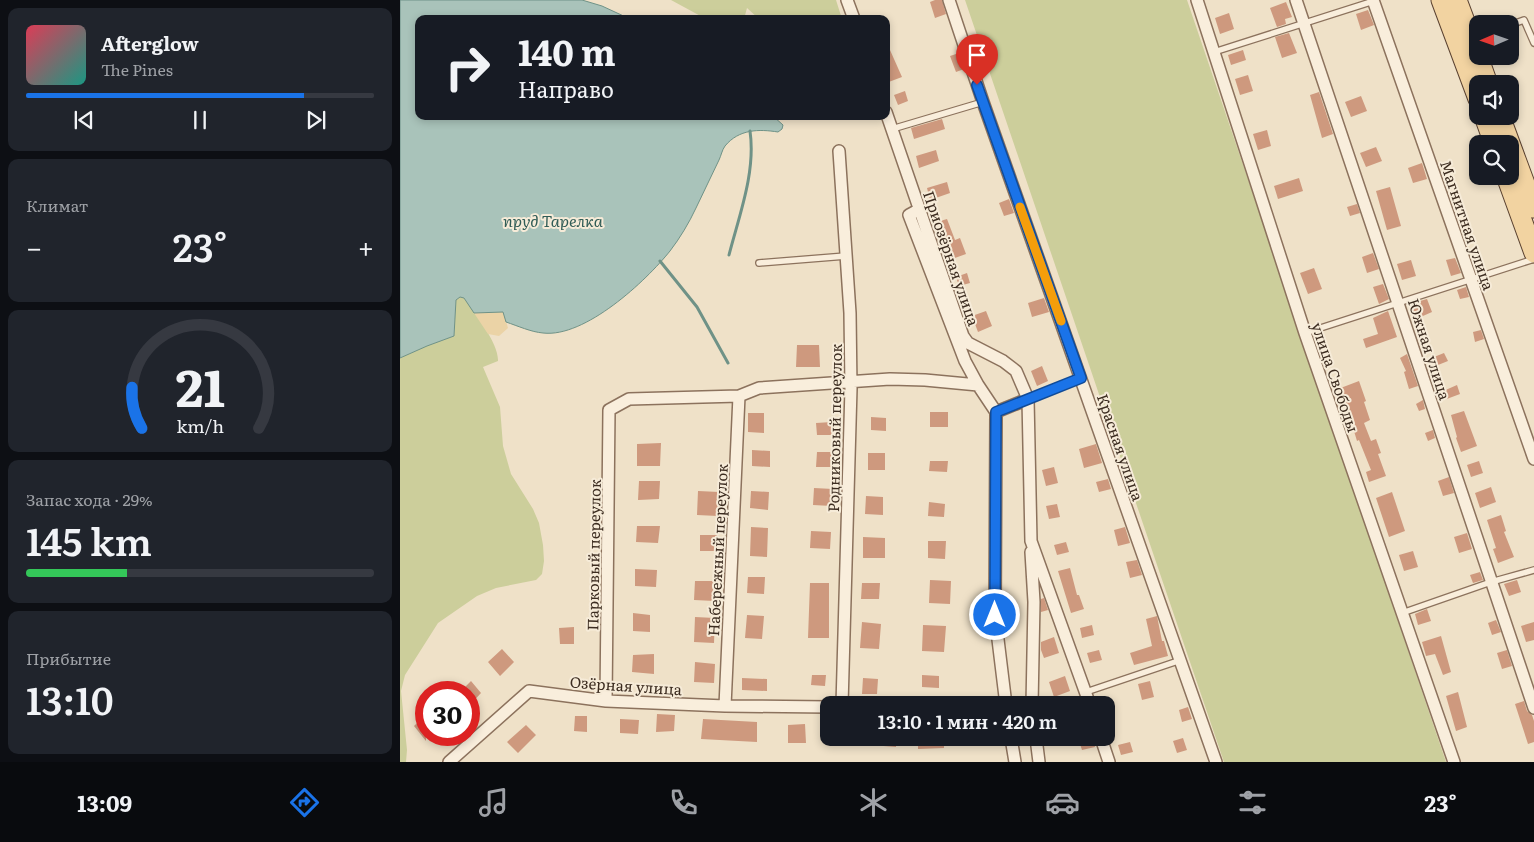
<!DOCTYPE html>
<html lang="ru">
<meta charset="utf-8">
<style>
body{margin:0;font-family:Literata,serif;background:#20242c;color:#f1f3f6;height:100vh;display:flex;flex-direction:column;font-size:19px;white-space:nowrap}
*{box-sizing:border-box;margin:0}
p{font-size:16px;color:#9ea1a6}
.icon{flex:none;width:28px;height:28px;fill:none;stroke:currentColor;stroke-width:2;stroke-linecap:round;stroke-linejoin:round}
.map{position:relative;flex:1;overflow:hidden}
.drawer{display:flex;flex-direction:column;gap:8px;padding:8px;background:#0d0f14;width:400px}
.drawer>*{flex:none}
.hud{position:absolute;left:15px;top:15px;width:475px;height:105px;border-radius:10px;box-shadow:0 2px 8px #0003;background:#171b24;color:#f1f3f6;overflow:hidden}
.needle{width:32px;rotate:268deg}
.fabs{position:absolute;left:1069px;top:15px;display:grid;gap:10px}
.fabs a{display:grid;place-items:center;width:50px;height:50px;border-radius:10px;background:#171b24;box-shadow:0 2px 8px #0003;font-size:25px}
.speed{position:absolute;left:15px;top:681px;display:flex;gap:10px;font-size:25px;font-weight:700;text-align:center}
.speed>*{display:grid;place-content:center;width:65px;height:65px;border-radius:50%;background:#171b24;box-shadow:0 2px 8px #0003;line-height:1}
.speed .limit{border:8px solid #d22;background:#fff;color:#111}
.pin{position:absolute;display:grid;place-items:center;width:42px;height:42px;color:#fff;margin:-51px -21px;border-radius:50% 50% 50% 0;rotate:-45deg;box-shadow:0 0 5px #0007}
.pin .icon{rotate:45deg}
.me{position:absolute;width:55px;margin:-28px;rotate:0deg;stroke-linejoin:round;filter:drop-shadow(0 0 4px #0008)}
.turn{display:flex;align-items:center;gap:18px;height:105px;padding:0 20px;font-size:22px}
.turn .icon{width:65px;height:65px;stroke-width:2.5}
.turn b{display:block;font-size:35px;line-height:42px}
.big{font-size:38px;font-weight:600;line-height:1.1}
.drawer .tile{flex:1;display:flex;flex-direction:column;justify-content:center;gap:8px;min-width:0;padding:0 18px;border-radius:10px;background:#20242c}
.drawer .dial{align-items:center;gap:0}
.dial svg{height:130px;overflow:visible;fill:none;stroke:#363941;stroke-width:7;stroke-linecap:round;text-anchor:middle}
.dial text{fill:#f1f3f6;stroke:none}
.song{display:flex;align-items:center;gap:15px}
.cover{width:60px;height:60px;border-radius:8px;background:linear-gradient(135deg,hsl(350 70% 55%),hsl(170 70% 35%))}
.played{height:5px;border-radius:2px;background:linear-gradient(90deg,#1a73e8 80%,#363941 80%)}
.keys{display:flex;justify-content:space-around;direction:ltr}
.heat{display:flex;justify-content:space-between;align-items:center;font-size:28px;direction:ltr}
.charge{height:8px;border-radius:4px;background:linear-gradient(90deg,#34c759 29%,#363941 0)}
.trip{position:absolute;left:420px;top:696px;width:295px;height:50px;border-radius:10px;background:#171b24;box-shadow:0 2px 8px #0003;font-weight:600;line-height:50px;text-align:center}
.tabs{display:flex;height:80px;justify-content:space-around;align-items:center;background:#090b0e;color:#9ea1a6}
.tabs .icon{width:35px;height:35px}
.tabs .current{color:#1a73e8}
.tabs b{font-size:22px;color:#f1f3f6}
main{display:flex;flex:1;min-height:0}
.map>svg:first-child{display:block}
.green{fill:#ccce9b}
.sand{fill:#ebd3a6}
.water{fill:#a9c3ba;stroke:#6f9287}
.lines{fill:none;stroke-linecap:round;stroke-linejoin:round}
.stream{stroke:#6f9287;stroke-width:3}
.building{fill:#ce997e}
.lane-casing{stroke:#8c725d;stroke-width:8}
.street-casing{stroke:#8c725d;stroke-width:14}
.primary-casing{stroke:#5a4130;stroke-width:21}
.lane{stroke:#f9eedc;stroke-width:5.5}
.street{stroke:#f9eedc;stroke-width:11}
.primary{stroke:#f2d3a1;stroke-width:19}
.route-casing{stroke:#114b97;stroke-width:12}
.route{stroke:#1a73e8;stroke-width:9}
.slow{stroke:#f59e0b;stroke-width:9}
.labels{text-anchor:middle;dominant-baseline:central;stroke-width:4;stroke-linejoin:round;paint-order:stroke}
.street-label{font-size:15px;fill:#3c2c20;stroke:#f6ebd8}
.water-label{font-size:16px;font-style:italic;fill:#305c56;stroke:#f6ebd8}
</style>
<main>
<section class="drawer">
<div class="tile">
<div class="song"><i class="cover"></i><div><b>Afterglow</b><p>The Pines</p></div></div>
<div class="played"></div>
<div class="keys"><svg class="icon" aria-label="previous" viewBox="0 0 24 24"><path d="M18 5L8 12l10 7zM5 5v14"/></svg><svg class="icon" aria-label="pause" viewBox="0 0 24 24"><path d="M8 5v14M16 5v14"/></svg><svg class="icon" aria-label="next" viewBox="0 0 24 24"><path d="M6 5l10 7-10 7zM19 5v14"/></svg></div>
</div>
<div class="tile"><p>Климат</p>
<div class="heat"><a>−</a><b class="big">23°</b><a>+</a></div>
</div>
<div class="tile dial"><svg viewBox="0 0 100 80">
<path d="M14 69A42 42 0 1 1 86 69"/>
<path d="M14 69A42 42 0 0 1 8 44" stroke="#1a73e8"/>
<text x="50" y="56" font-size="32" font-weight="700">21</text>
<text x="50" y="72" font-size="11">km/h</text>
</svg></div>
<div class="tile"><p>Запас хода · 29%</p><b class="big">145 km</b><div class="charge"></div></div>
<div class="tile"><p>Прибытие</p><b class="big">13:10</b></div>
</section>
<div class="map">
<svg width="1134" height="762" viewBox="0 0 1134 762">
<rect width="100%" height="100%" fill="#efe1c8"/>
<!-- green -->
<path class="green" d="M271 0H436L442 19H359L347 8 344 19H306Z
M565 0H787L1046 762H824Z
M60 297 64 298C74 313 99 343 98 361L83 367 100 407 103 446 111 474 133 509 139 523 143 545 144 561 142 574 136 580 96 588 77 596 38 623 5 675 1 691 7 750 6 762H0V358L26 346 54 336 56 300Z"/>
<!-- sand -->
<path class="sand" d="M103 311 108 328 99 336 88 334 74 313Z"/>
<!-- water -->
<path class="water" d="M0 0H182L202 6 230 19H19V116H373L383 125 382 129 378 132C359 129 339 129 325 146 322 150 321 156 319 160 311 176 304 192 296 208 289 223 280 238 270 251 246 281 185 338 143 333 131 332 118 326 106 322L103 312 74 313 64 298 60 297 56 300 54 336 27 346 0 358Z"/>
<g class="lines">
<!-- stream -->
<path class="stream" d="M329 255C339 216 356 172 350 131
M260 261 297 307 328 363"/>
</g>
<!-- building -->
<path class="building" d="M535 0H542L546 14 535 18 530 2Z
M886 2 892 17 885 19 886 24 877 27 870 8Z
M968 10 974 25 961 30 956 14Z
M829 13 834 29 820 34 815 18Z
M889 33 897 53 882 58 875 37Z
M486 41 502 77 486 83Z
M843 50 846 60 831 65 828 55Z
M559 53 564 69 556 72 550 56Z
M848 75 853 91 840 95 835 79Z
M505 91 508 101 498 105 494 95Z
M919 92 933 134 922 138 910 95Z
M961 96 967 111 951 117 945 102Z
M542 119 545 129 514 139 511 128Z
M867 130 871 146 858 150 853 134Z
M976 147 982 161 966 167 960 153Z
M536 150 539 161 519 168 516 156Z
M1022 163 1027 179 1013 183 1008 168Z
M899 178 903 191 878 199 874 186Z
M547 182 550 193 530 200 527 188Z
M990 187 1001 226 987 230 976 191Z
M609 199 614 213 604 216 599 203Z
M957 204 960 213 950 216 947 207Z
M547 219 555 240 560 238 566 254 552 259 537 222Z
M973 253 979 269 967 273 962 257Z
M1055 258 1061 273 1051 276 1046 260Z
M1011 260 1016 276 1002 280 997 264Z
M914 268 922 289 908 294 900 273Z
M567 273 570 283 559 286 556 277Z
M983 284 989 299 979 304 973 287Z
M1066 287 1069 297 1060 299 1057 290Z
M644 298 649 312 632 317 628 303Z
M1027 299 1032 312 1016 319 1010 304Z
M586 311 592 326 578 332 572 316Z
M988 311 997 337 966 348 963 339 978 334 973 318Z
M1081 330 1084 339 1075 342 1073 332Z
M397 345H419L420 367H396Z
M1044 353 1048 361 1038 365 1034 357Z
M1007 354 1018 386 1009 389 1004 372 1006 371 1000 358Z
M642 366 648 381 637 386 631 371Z
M959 381 966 401 964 402 970 420 964 423 971 441 976 439 981 453 978 454 986 476 969 482 966 472 971 470 959 440 957 441 947 408 945 409 938 389Z
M1057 385 1060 394 1044 400 1041 392Z
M1023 400 1025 409 1019 411 1016 404Z
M1064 411 1077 446 1061 452 1056 438 1057 437 1051 415Z
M530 412H548V427H530Z
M348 413H364V433L348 432Z
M471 417 486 418V431L471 430Z
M432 422V435H417L416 423Z
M1033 430 1035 438 1028 441 1025 433Z
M261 443 260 466H237V444Z
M696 444 702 463 684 468 679 449Z
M352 450 370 451V467L352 466Z
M417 452H433V467H416Z
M468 453H485V470H468Z
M530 461H548L547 472 529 471Z
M1079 461 1083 473 1071 477 1067 465Z
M654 467 658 483 646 486 642 470Z
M1049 477 1054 493 1043 496 1038 481Z
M708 479 711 489 699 492 696 482Z
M239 481H260L259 499 238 500Z
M1091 487 1096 502 1080 508 1075 493Z
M414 488 433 489 432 506 413 505Z
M298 491 319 492 318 516 297 515Z
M351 491 369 492 368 510 350 508Z
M992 492 1005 531 989 537 976 498Z
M466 496 483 497V515L465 514Z
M529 502 545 504 544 517 528 516Z
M657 504 660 517 649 519 646 506Z
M1101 515 1106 531 1104 532 1114 557 1098 563 1093 549 1096 548 1087 520Z
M237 526H260L258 543 236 542Z
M351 527 368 528 367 557 350 556Z
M725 527 730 543 718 546 714 530Z
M411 531 431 532 430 549 410 548Z
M1067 533 1072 549 1059 553 1054 537Z
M300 535H317L316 551H300Z
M463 537 485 538V558H463Z
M528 541H546L545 559 528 558Z
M666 542 669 552 657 555 654 545Z
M1013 551 1018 567 1004 571 999 555Z
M737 560 742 575 730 578 726 562Z
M670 568 677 595H679L684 609 671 613 658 571Z
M235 569 257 570 256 587 235 586Z
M1080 572 1083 580 1073 583 1070 575Z
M348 577H365L364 594 347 593Z
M530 580 551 581 550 604 529 603Z
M1117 580 1121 592 1109 596 1104 584Z
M295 581H315V601L294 600Z
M410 583H429V638H408Z
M462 583H480L479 599H461Z
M644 598 648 610 641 612V599Z
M1027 609 1031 621 1018 625 1015 614Z
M233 613 250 615V632L233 631Z
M347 615 364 616 362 639 345 638Z
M757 616 762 641H764L768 656 734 665 730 653 752 646 746 619Z
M295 617 315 618 314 643 294 642Z
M1096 620 1101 632 1092 635 1088 623Z
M462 622 481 624 479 649 460 648Z
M1134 622V640L1126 642 1121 626Z
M523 625 546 626 544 652 522 651Z
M692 625 694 635 682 638 680 628Z
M174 627V644H160L159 628Z
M1041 636 1051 672 1043 675 1035 654 1026 656 1022 642Z
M654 637 659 653 644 658 641 650V642Z
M102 649 114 662 100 676 88 662Z
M699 650 702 660 690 663 687 653Z
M1107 650 1112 666 1102 669 1097 653Z
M254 654V674L232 672 233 655Z
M295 662 315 664 314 683 294 682Z
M412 675H426L425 686 411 685Z
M522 675 539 676V688L522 687Z
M665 676 670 691 654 697 649 682Z
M342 678 367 679V691L342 690Z
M463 678 478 679 477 694H462Z
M71 681 81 693 69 706V692H60Z
M750 681 754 697 742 700 738 684Z
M1058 692 1067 727 1056 731 1046 696Z
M1124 701 1127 711 1132 715 1134 721V742L1128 744 1115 704Z
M788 707 792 719 782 722 779 710Z
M26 714V741L14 726Z
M257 714 275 715 274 731 256 732Z
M175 716H187V732L174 731Z
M220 719 239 720 238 734 220 733Z
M303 719 357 722V742L301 739Z
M405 724 406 743H388V725Z
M126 725 136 735 118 753 107 742Z
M471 738H496V747L471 745Z
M518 738H544V748L518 749Z
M678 738H693L695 747 682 750Z
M783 738 787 750 777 753 773 741Z
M730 742 733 752 721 755 718 745Z"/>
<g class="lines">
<defs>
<path id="lane" d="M1110 25 1124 20 1134 43
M814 52 974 1
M492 129 583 102
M359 263 446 256
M905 333 1134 259
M628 399 681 378
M1002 613 1091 582 1134 570
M686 692 781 660"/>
<path id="street" d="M447 0 454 19
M549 0 583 102 816 762
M797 0 905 333 1054 762
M896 0 1134 708
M973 0 1134 459
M486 112 563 336 568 343 603 361 616 371 628 399 631 541 690 705
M439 151 450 313 451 388 442 705
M520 209 509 215 565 361 578 385
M596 412 595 615 606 705
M596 412 628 399
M631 552 634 602 632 705
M206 701 209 410 229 399 339 396 359 388 490 379 525 380 578 385 596 412
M325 706 339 396
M611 738 615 762
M636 738 639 762
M701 738 709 762
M49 762 129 691 206 701 325 706 429 707"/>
<path id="primary" d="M1041 0 1078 99
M1057 0 1078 56
M1078 56 1088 84
M1084 116 1094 144
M1100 116 1134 208
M1106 176 1134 253"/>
</defs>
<!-- lane casing -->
<use href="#lane" class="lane-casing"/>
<!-- street casing -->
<use href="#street" class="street-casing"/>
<!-- primary casing -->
<use href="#primary" class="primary-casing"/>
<!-- lane -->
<use href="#lane" class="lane"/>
<!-- street -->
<use href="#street" class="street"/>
<!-- primary -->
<use href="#primary" class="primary"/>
</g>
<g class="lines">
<defs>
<path id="route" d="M577 85 681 378 596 412 595 615"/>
</defs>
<!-- route casing -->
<use href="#route" class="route-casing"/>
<!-- route -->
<use href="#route" class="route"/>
<!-- slow -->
<path class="slow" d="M620 207 661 321"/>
</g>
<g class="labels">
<!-- street labels -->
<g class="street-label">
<text transform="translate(1068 225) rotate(71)">Магнитная улица</text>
<text transform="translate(552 258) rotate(71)">Приозёрная улица</text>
<text transform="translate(1030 349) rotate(72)">Южная улица</text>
<text transform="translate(936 377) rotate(71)">улица Свободы</text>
<text transform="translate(434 428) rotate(-89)">Родниковый переулок</text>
<text transform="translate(721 447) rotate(71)">Красная улица</text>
<text transform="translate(317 550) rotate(-87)">Набережный переулок</text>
<text transform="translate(193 555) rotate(-89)">Парковый переулок</text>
<text transform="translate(226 685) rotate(4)">Озёрная улица</text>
</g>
<!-- water labels -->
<g class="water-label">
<text x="153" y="220">пруд Тарелка</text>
</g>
</g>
</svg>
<div class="fabs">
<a><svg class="needle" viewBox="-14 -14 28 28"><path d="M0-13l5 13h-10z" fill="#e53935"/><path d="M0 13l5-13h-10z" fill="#9ea1a6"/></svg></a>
<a><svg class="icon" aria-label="sound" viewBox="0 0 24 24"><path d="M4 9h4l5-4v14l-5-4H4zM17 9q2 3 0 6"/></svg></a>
<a><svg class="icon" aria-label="search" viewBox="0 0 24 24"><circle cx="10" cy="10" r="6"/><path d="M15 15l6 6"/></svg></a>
</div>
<div class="speed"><div class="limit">30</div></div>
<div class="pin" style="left:577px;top:85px;background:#d93025"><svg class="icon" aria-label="arrive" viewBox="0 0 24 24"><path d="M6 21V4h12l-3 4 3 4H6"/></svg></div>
<svg class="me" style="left:595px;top:615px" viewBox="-20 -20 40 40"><circle r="17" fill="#1a73e8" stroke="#fff" stroke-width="3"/><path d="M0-11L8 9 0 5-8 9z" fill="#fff"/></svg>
<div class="trip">13:10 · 1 мин · 420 m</div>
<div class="hud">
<div class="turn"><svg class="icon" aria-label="right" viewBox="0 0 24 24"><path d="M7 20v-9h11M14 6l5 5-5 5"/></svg><div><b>140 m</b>Направо</div></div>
</div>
</div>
</main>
<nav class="tabs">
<b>13:09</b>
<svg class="icon current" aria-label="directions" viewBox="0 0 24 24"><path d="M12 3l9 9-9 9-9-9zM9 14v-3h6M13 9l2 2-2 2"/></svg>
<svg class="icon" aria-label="music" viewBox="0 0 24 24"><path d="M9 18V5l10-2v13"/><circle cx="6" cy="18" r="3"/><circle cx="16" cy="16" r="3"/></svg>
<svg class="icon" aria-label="phone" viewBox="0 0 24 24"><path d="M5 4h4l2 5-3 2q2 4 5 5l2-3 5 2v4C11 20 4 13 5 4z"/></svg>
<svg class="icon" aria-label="climate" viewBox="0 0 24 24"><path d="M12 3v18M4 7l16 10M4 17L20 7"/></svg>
<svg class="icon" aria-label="car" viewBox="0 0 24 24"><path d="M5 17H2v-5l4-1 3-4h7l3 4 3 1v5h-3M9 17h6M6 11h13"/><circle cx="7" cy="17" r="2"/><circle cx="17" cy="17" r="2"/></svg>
<svg class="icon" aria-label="filters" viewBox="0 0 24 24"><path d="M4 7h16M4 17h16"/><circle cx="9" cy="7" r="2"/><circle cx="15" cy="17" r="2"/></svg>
<b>23°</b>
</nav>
